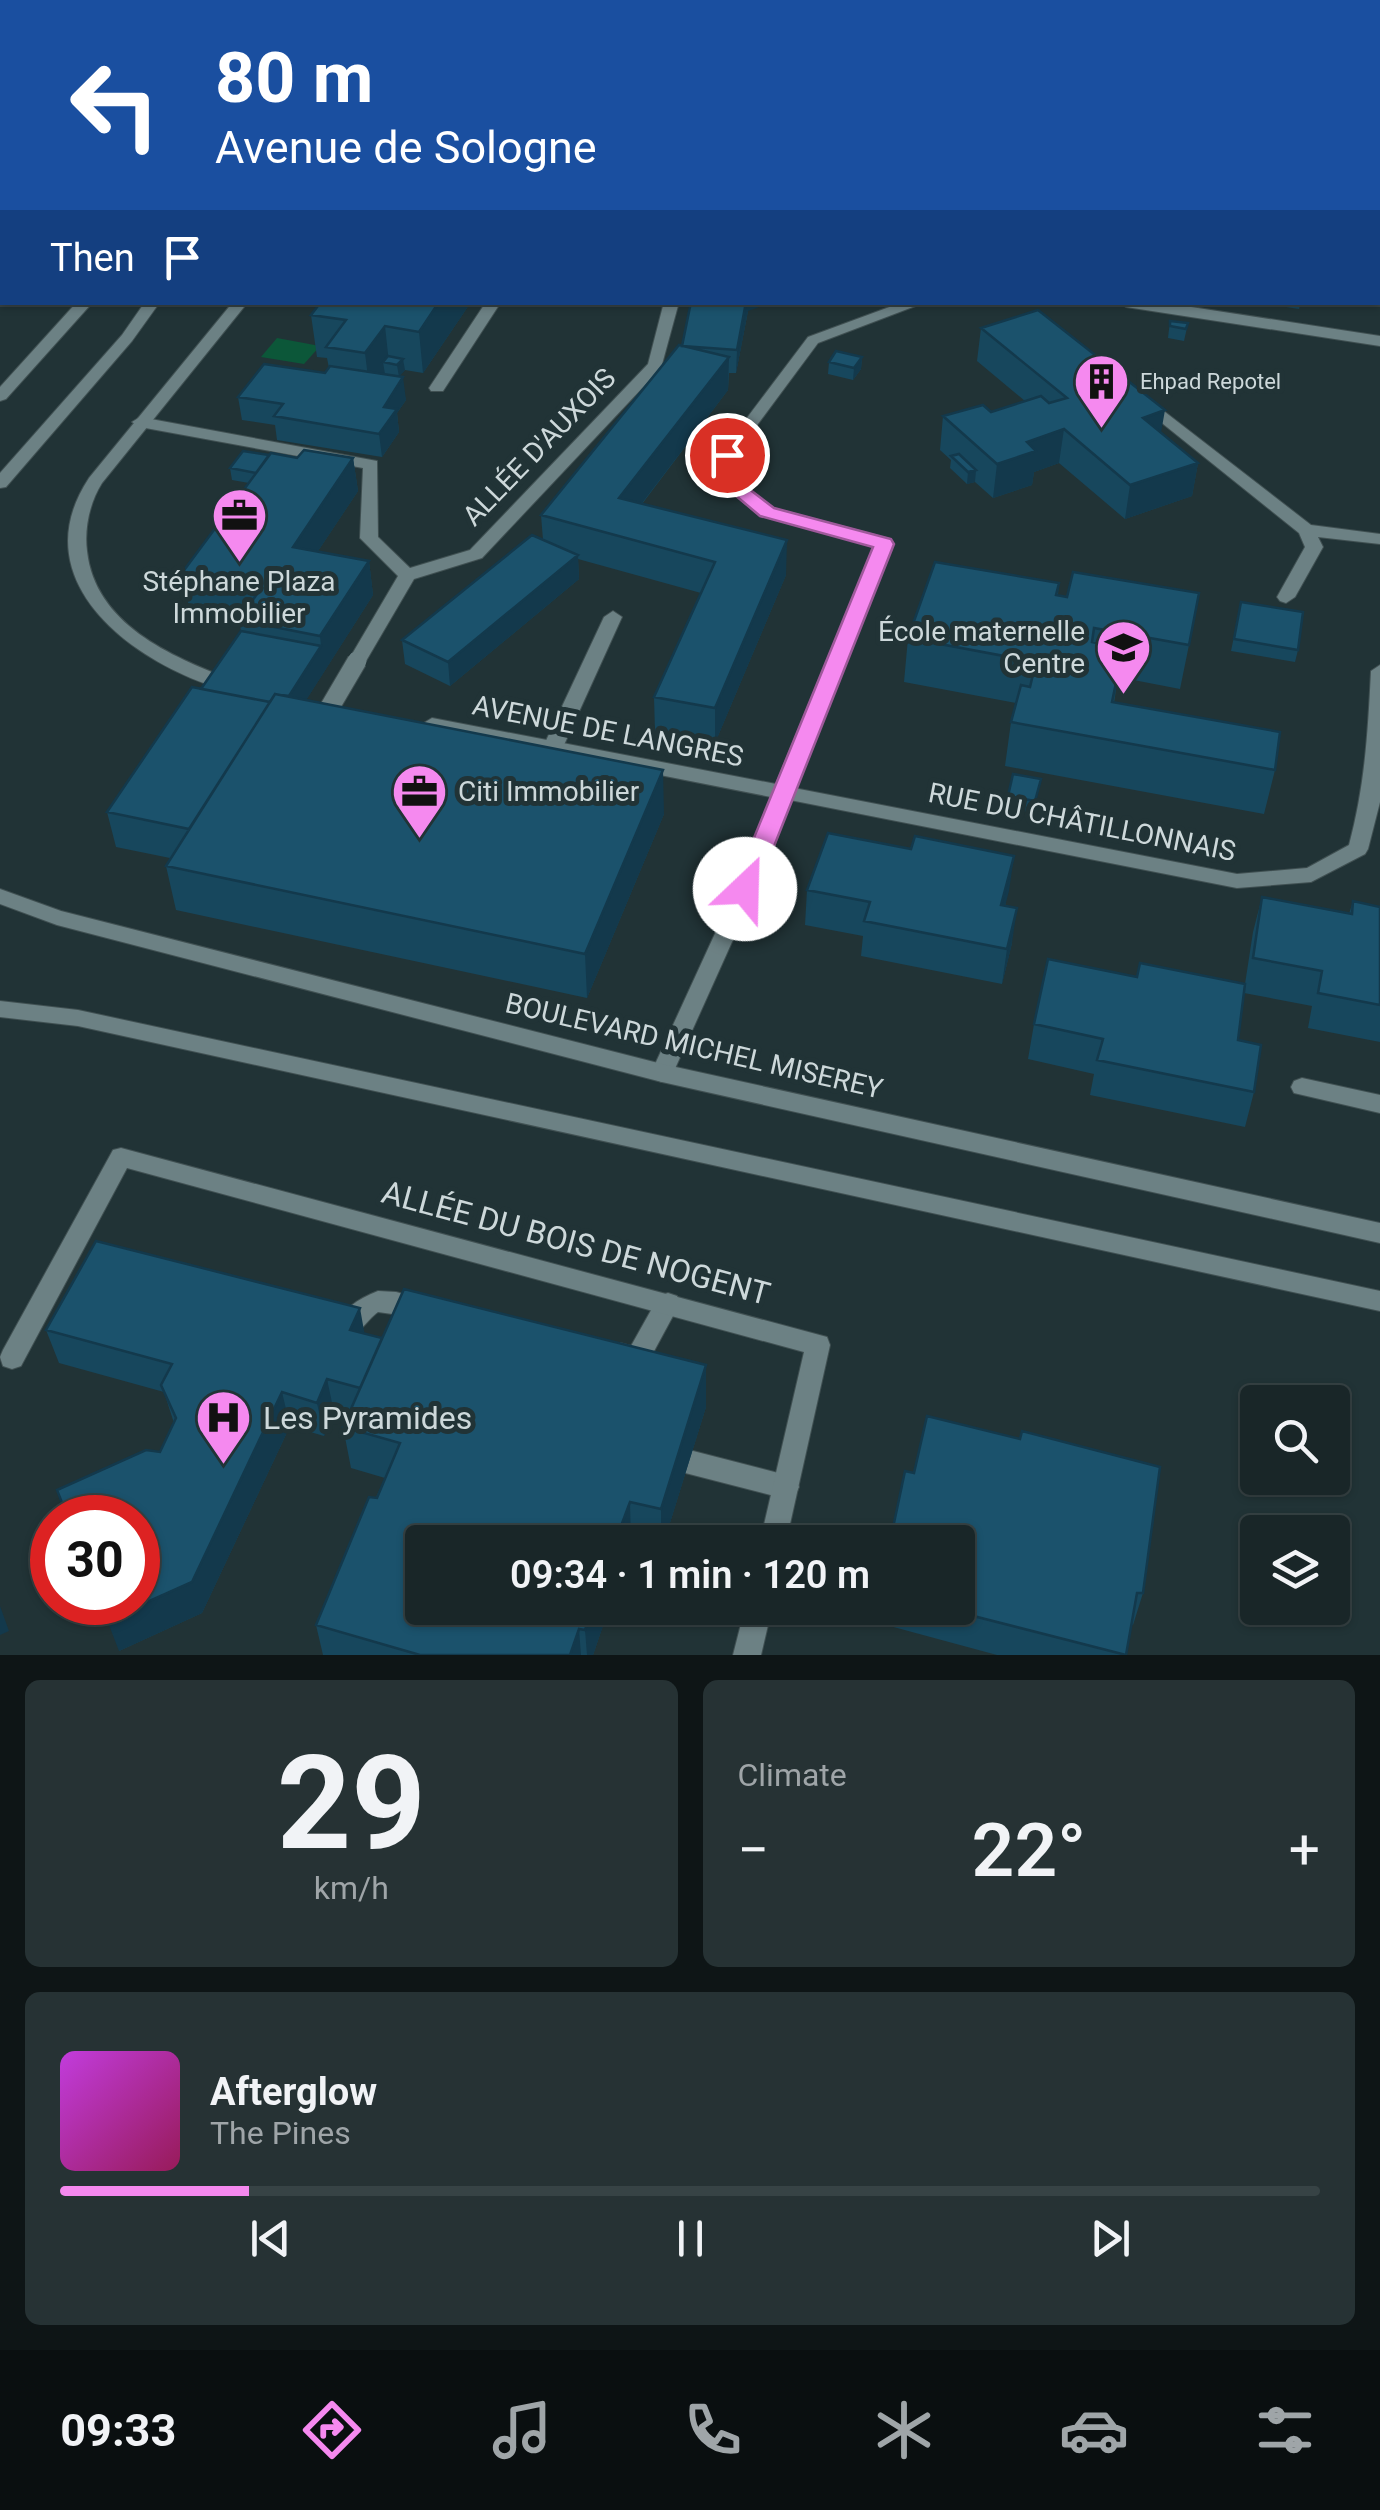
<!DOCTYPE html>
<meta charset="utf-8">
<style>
body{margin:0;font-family:Roboto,sans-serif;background:#263234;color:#f1f3f6;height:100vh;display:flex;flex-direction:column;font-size:38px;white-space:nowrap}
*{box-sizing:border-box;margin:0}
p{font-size:32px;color:#9fa5a8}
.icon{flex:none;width:55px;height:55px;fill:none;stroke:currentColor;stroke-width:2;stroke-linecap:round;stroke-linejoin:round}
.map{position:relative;height:1655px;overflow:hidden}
.side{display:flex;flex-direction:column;gap:25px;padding:25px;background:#0e1516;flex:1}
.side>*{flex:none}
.guide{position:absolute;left:0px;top:0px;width:1380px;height:305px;box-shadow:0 2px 8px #0004,0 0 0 2px #374345;background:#1a4fa0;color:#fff;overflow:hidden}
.tools{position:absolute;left:1240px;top:1385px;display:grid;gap:20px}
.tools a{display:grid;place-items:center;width:110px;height:110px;border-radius:10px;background:#192628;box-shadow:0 2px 8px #0004,0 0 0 2px #374345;font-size:50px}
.speed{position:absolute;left:30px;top:1495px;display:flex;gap:20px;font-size:50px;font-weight:700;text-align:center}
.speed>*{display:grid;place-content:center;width:130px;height:130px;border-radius:50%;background:#192628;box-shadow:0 2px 8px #0004,0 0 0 2px #374345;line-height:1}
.speed .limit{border:15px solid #d22;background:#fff;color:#111}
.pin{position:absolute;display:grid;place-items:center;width:85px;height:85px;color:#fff;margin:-42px;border:5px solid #fff;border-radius:50%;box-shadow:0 2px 10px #0007}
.me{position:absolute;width:110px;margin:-55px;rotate:24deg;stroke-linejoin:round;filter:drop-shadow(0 0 8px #0008)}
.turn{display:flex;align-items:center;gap:35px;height:210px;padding:0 50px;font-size:45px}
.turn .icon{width:130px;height:130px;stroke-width:2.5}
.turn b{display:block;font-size:70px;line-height:85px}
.then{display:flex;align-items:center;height:95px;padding:0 50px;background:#0003;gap:20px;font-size:38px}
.big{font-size:75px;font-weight:600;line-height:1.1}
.side .card{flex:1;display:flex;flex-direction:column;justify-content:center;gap:15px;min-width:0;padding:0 35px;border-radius:15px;background:#263234}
.side .dial{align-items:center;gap:0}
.dial b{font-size:130px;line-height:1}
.song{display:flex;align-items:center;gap:30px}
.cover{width:120px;height:120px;border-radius:15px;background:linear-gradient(135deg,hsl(290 70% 55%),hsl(330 70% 35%))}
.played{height:10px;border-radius:5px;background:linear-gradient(90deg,#f589ef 15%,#374345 15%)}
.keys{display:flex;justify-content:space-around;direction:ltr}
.heat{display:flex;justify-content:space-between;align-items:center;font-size:55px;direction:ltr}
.side .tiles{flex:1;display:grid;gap:25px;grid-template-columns:1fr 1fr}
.card:last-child{grid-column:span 2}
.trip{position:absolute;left:405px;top:1525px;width:570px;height:100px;border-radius:10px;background:#192628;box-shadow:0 2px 8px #0004,0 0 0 2px #374345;font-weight:600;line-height:100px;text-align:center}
.menu{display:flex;height:160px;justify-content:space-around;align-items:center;background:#0a0f10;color:#9fa5a8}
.menu .icon{width:70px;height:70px}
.menu .active{color:#f589ef}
.menu b{font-size:45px;color:#f1f3f6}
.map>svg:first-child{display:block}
.green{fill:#0c5739}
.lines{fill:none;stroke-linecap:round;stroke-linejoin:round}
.service-casing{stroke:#405052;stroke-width:2}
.pedestrian-casing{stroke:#405052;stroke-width:2}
.minor-casing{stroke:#405052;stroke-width:2}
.tertiary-casing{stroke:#405052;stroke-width:2}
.service{fill:#6c8184;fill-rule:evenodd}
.pedestrian{fill:#6c8184;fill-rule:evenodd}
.minor{fill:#6c8184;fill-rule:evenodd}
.tertiary{fill:#6c8184;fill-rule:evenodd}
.pedestrian-bridge-casing{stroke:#405052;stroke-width:21;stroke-linecap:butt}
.pedestrian-bridge{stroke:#6c8184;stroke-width:19}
.wall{fill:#17475d}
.shaded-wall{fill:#13394c}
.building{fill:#1b526c;stroke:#13394c;stroke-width:2.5}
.route{fill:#f589ef;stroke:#9f599b;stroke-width:2.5}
.labels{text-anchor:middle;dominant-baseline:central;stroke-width:10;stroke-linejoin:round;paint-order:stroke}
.far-poi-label{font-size:22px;fill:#cdd8da;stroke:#213336;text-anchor:start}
.street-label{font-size:28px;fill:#cdd8da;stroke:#213336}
.poi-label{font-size:28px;fill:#cdd8da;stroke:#213336}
.near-street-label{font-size:32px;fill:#cdd8da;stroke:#213336}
.near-poi-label{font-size:32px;fill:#cdd8da;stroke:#213336;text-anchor:start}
</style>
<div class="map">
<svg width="1380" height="1655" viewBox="0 0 1380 1655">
<rect width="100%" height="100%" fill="#213336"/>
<!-- green -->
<path class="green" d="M277 338 320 346 304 364 261 357Z"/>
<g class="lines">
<defs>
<path id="service" d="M486 302H501L443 391H431L429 388Z
M1143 395 1311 525 1380 534V544L1318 537 1323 547 1295 597 1286 603 1280 601 1277 597 1305 547 1299 533 1137 403V397Z
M613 611 622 617 563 747 553 753 546 752 543 747 604 617Z
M1302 1078 1380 1095V1113L1294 1093 1291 1087 1294 1081Z
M378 1291 396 1292 430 1301 433 1308 430 1315 421 1318 378 1312C364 1322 355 1344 335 1338L332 1330C342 1310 357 1299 378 1291Z
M668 1293 677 1296 680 1303 646 1366 637 1369 611 1362 608 1354 611 1346 620 1343 631 1346 659 1296Z
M662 1443 786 1475 795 1479 799 1487 795 1495 786 1499 662 1467 653 1463 649 1455 653 1447Z"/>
<path id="pedestrian" d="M1059 0H1092L1093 2H1061Z
M1378 32H1380V40H1378Z
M664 302H679L661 368 482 558 414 579 366 661 357 667 348 661 398 576 360 538 363 468 140 427 132 422 140 417 377 461 378 537 410 568 470 550 648 364Z"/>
<path id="minor" d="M0 70 2 71 1 78H0Z
M1378 122H1380V130H1378Z
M233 302H248L102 483C90 502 84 528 87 551 95 624 170 656 232 680L234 684 232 688 225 690C136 665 20 582 89 478Z
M903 302H926L818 343 735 455 739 482 773 508 890 539 893 543 794 788 1237 874 1307 868 1349 845C1365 785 1368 732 1371 671L1380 665V802L1368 849 1365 854 1311 882 1237 888 790 800 772 853 673 1073 670 1079 662 1082 654 1079 651 1073 752 853 771 797 432 730 422 724 432 718 776 784 874 546 761 516 725 488 719 455 808 337Z
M1119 302H1159L1380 336V346L1126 307Z
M121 1148 827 1337 830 1345 786 1542H760L804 1352 127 1168 21 1366 12 1369 3 1366 0 1357 3 1350 113 1150Z
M745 1608H772L761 1655H733Z"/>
<path id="tertiary" d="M48 0H62L63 2H50Z
M101 0H115L116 2H103Z
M77 302H93L6 399 0 401V387Z
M145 302H160L132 341 6 487 0 488V473L122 335Z
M0 889 61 911 662 1064 1380 1223V1243L662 1082 57 925 0 904Z
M0 1001 78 1010 1380 1291V1311L78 1026 0 1017Z"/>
</defs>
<!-- service casing -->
<use href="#service" class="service-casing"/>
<!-- pedestrian casing -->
<use href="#pedestrian" class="pedestrian-casing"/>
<!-- minor casing -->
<use href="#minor" class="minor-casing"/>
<!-- tertiary casing -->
<use href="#tertiary" class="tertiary-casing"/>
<!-- service -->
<use href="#service" class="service"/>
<!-- pedestrian -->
<use href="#pedestrian" class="pedestrian"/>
<!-- minor -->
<use href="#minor" class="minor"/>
<!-- tertiary -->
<use href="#tertiary" class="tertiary"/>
<defs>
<path id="pedestrian-bridge" d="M317 729 357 661"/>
</defs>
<!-- pedestrian-bridge casing -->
<use href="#pedestrian-bridge" class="pedestrian-bridge-casing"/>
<!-- pedestrian-bridge -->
<use href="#pedestrian-bridge" class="pedestrian-bridge"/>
</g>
<!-- wall -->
<path class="wall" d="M707 0H1076V2H808L796 0Z
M1126 0H1206L1205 2H1126Z
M1378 45H1380V103H1378Z
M471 302 423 373 405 370 399 376 406 400 397 413 399 432 382 457 277 440 275 425 242 420 238 397 325 373 329 368 327 358 317 357 311 315Z
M1266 302H1301L1299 309 1266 304Z
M748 311 736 373H729L728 390 642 504 786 575 715 743 655 732 654 697 701 593 578 559 579 579 450 686 405 664 402 640 543 540 541 515 682 346Z
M1170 321 1188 323 1184 341 1168 338Z
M981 328 1161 433 1198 463 1192 496 1125 519 1059 463 1034 472 1032 485 993 498 975 482 967 484 950 468 951 460 940 450 943 416 991 412 1025 401 977 361Z
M862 357 861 369 853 380 828 374 829 362Z
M269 455 297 458H353L358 491 318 551 369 561 373 595 306 700 664 814 587 998 176 910 166 866 170 858 116 847 107 812 201 689 241 631 239 620 241 617 189 607 182 573 249 483 232 480 230 468Z
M1059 583 1058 595 1189 645 1180 689 1118 677 1114 703 1275 770 1264 814 1005 766 1011 722 1016 703 904 682 908 638Z
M1241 602 1298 650 1295 662 1231 651Z
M1041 779 1033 813 1006 808 1008 796Z
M911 849 1014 856 1005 906 1012 943 1002 984 861 956 863 936 805 925 807 890Z
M1262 897 1349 914 1353 901 1380 907V1042L1308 1028 1312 1006 1244 993 1238 1040 1254 1092 1245 1127 1090 1095 1094 1074 1028 1059 1034 1024 1137 977 1245 984 1253 932Z
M46 1330 365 1334 706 1407 664 1542H422L609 1608 593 1655H323L316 1625 385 1478 351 1468 343 1427 347 1416 334 1412 324 1436 290 1426 202 1613 119 1651 160 1452 174 1423 164 1392 59 1363Z
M958 1542 1143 1593 1133 1625 1131 1624 1126 1655H997L875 1622 877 1608H958Z"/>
<!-- shaded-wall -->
<path class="shaded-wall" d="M415 0H443L441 2H413Z
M780 0H796L795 2H779Z
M439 302H471L423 373 419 332Z
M746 302H773L748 311 736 373 737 350Z
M385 326 389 363 383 362 385 374 370 394 365 353Z
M729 357 728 390 620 532 619 498Z
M862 357 861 369 853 380 854 368Z
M403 359 405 370 399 377 397 365Z
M403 377 406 400 397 413 399 432 382 457 379 434 384 407Z
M1165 410 1159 444 1143 418Z
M1064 429 1059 463 1034 472 1032 485 993 498 997 464 1027 442Z
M353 458 358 491 298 581 293 547Z
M1198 463 1192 496 1125 519 1130 485Z
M976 470 975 482 967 484 968 472Z
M787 540 786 575 715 743V708Z
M578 555 579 579 450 686 448 662Z
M369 561 373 595 282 738 196 830 321 646 320 636Z
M663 770 664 814 587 998 585 954Z
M1014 856 1009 891 996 940 1001 905Z
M1017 908 1012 943 1002 984 1007 949Z
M360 1308 366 1342 350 1330Z
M706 1365V1407L664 1542H661V1509Z
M327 1379 334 1412 324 1436 317 1403Z
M282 1392 290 1426 202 1613 119 1651 107 1620Z
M630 1502 631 1542H615Z
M0 1606 9 1631 0 1635Z
M593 1608H609L593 1655H587L585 1630Z
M579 1629 581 1655H570Z"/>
<!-- building -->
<path class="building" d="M307 0H415L413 2H323Z
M707 0H780L779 2H705Z
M959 0H1022L1020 2H980Z
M1022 0H1072L1071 2H1020Z
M1378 45H1380V72H1378Z
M0 139H2V218L1 220Z
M321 302H439L419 332 385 326 365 353 326 347 346 320 311 315Z
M691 302H746L737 350 682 346Z
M1038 310 1165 410 1143 418 1198 463 1130 485 1064 429 1027 442 1036 451 997 464 943 416 983 405 991 412 1041 396 1049 403 1067 398 981 328Z
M1170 321 1188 323 1186 329 1170 326Z
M679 345 729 357 619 498 787 540 715 708 654 697 715 562 541 515Z
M836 351 862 357 854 368 829 362Z
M388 356 403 359 397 365 383 362Z
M264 364 325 373 330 366 403 377 384 407 397 409 379 434 274 416 283 404 238 397Z
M304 450 353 458 293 547 369 561 320 636 239 620 261 588 182 573 271 453 297 458Z
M243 451 269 455 256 473 230 468Z
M959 454 976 470 968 472 951 456Z
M532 535 578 555 448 662 402 640Z
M935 562 1059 583 1056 595 1067 597 1073 572 1199 593 1189 645 1094 628 1092 642 1123 649 1112 702 1280 732 1275 770 1011 722 1021 685 1030 687 1036 662 908 638Z
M1241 602 1303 612 1298 650 1234 639Z
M241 631 321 646 289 696 275 694 270 702 201 689Z
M192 687 270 702 189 829 107 812Z
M275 694 663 770 585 954 166 866Z
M1013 774 1041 779 1035 801 1008 796Z
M828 833 911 849 915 836 1014 856 1001 905 1017 908 1007 949 864 921 870 902 807 890Z
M1262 897 1352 914 1353 901 1380 907V1005L1318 993 1322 971 1253 958Z
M1048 959 1137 977 1140 963 1245 984 1238 1040 1261 1045 1254 1092 1097 1060 1103 1039 1034 1024Z
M96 1241 360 1308 350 1330 382 1338 360 1388 327 1379 317 1403 282 1392 192 1582 107 1620 100 1602H138V1518H68L57 1490 146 1450 160 1452 176 1418 161 1385 172 1364 46 1330Z
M404 1289 706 1365 661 1509 630 1502 615 1542H422V1608H593L585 1630 579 1629 570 1655H420L316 1625 369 1497 377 1498 400 1443 343 1427Z
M927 1416 1020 1439 1022 1431 1160 1467 1143 1593H1137L1126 1655 942 1608H958V1542H890L905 1471 914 1473Z"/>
<!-- route -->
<path class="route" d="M727 450 736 455 740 482 774 508 891 539 894 544 757 889 745 898 733 889 873 547 760 516 722 484 717 455Z"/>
<!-- icons -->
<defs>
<symbol id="building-pin" viewBox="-11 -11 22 30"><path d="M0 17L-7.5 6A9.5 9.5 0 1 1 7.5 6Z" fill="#f589ef" stroke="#213336"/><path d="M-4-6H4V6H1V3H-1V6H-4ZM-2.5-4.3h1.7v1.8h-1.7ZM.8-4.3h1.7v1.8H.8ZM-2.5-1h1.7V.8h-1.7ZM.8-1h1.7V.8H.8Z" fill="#111"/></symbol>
<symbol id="office-pin" viewBox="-11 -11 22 30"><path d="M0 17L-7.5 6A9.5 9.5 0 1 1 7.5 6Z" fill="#f589ef" stroke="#213336"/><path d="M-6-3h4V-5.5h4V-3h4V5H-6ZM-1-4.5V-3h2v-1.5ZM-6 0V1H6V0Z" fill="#111"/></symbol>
<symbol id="school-pin" viewBox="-11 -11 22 30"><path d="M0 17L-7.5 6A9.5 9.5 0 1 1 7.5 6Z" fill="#f589ef" stroke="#213336"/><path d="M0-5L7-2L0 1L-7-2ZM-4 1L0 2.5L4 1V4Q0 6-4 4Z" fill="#111"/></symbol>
<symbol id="hospital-pin" viewBox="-11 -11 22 30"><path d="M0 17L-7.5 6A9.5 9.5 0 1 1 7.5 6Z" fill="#f589ef" stroke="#213336"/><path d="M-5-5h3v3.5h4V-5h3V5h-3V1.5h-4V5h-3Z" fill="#111"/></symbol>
</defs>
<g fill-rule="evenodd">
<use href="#building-pin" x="1070" y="350" width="63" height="86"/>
<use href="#office-pin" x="208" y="484" width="63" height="86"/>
<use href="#school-pin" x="1092" y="616" width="63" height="86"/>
<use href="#office-pin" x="388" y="760" width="63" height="86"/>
<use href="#hospital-pin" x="192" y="1386" width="63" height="86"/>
</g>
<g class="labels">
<!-- far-poi labels -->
<g class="far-poi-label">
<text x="1140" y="381">Ehpad Repotel</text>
</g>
<!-- street labels -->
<g class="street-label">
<text transform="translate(539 447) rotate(-46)">ALLÉE D'AUXOIS</text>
<text transform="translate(608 731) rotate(11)">AVENUE DE LANGRES</text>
<text transform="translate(1082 822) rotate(11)">RUE DU CHÂTILLONNAIS</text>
<text transform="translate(694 1046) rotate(13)">BOULEVARD MICHEL MISEREY</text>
</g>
<!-- poi labels -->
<g class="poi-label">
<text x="239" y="581">Stéphane Plaza<tspan x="239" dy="32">Immobilier</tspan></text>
<text x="1085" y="631" text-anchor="end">École maternelle<tspan x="1085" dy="32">Centre</tspan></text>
<text x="458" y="791" text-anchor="start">Citi Immobilier</text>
</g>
<!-- near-street labels -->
<g class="near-street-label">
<text transform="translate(576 1243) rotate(15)">ALLÉE DU BOIS DE NOGENT</text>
</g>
<!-- near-poi labels -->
<g class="near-poi-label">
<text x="263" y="1418">Les Pyramides</text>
</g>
</g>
</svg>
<div class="tools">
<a><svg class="icon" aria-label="search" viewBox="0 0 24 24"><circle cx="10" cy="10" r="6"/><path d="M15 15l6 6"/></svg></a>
<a><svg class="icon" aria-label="layers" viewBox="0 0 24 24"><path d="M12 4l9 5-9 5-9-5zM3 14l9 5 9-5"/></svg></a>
</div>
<div class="speed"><div class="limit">30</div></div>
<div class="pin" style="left:727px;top:455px;background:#d93025"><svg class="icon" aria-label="arrive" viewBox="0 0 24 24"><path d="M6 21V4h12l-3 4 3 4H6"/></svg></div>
<svg class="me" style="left:745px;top:889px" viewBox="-20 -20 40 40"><circle r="19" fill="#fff"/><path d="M0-13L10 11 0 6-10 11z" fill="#f589ef"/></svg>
<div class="trip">09:34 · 1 min · 120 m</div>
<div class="guide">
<div class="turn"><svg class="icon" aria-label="left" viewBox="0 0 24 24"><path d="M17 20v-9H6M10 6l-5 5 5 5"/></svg><div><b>80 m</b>Avenue de Sologne</div></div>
<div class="then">Then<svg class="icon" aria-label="arrive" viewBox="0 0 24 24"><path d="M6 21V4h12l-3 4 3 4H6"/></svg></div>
</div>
</div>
<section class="side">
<div class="tiles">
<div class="card dial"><b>29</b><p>km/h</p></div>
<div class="card"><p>Climate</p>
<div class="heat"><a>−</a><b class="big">22°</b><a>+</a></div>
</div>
<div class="card">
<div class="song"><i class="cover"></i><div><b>Afterglow</b><p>The Pines</p></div></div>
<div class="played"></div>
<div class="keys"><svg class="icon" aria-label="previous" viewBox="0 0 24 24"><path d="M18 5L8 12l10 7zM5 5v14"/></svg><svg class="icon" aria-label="pause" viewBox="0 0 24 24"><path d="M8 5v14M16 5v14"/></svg><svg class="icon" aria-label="next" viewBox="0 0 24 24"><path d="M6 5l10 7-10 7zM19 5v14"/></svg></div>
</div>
</div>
</section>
<nav class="menu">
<b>09:33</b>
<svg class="icon active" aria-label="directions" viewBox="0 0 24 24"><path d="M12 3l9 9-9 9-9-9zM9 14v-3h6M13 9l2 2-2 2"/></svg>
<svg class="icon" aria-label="music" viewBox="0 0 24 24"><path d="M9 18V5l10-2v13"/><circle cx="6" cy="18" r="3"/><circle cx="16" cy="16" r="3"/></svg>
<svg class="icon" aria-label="phone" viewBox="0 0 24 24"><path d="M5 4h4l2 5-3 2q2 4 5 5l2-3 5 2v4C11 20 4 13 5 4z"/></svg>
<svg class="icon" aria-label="climate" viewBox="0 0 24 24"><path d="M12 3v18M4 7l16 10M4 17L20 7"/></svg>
<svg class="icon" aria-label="car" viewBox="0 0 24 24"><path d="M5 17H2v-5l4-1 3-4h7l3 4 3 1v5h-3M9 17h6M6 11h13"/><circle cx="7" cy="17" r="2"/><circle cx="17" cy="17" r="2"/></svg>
<svg class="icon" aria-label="filters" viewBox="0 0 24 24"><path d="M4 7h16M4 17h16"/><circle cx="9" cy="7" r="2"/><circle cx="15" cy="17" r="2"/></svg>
</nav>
